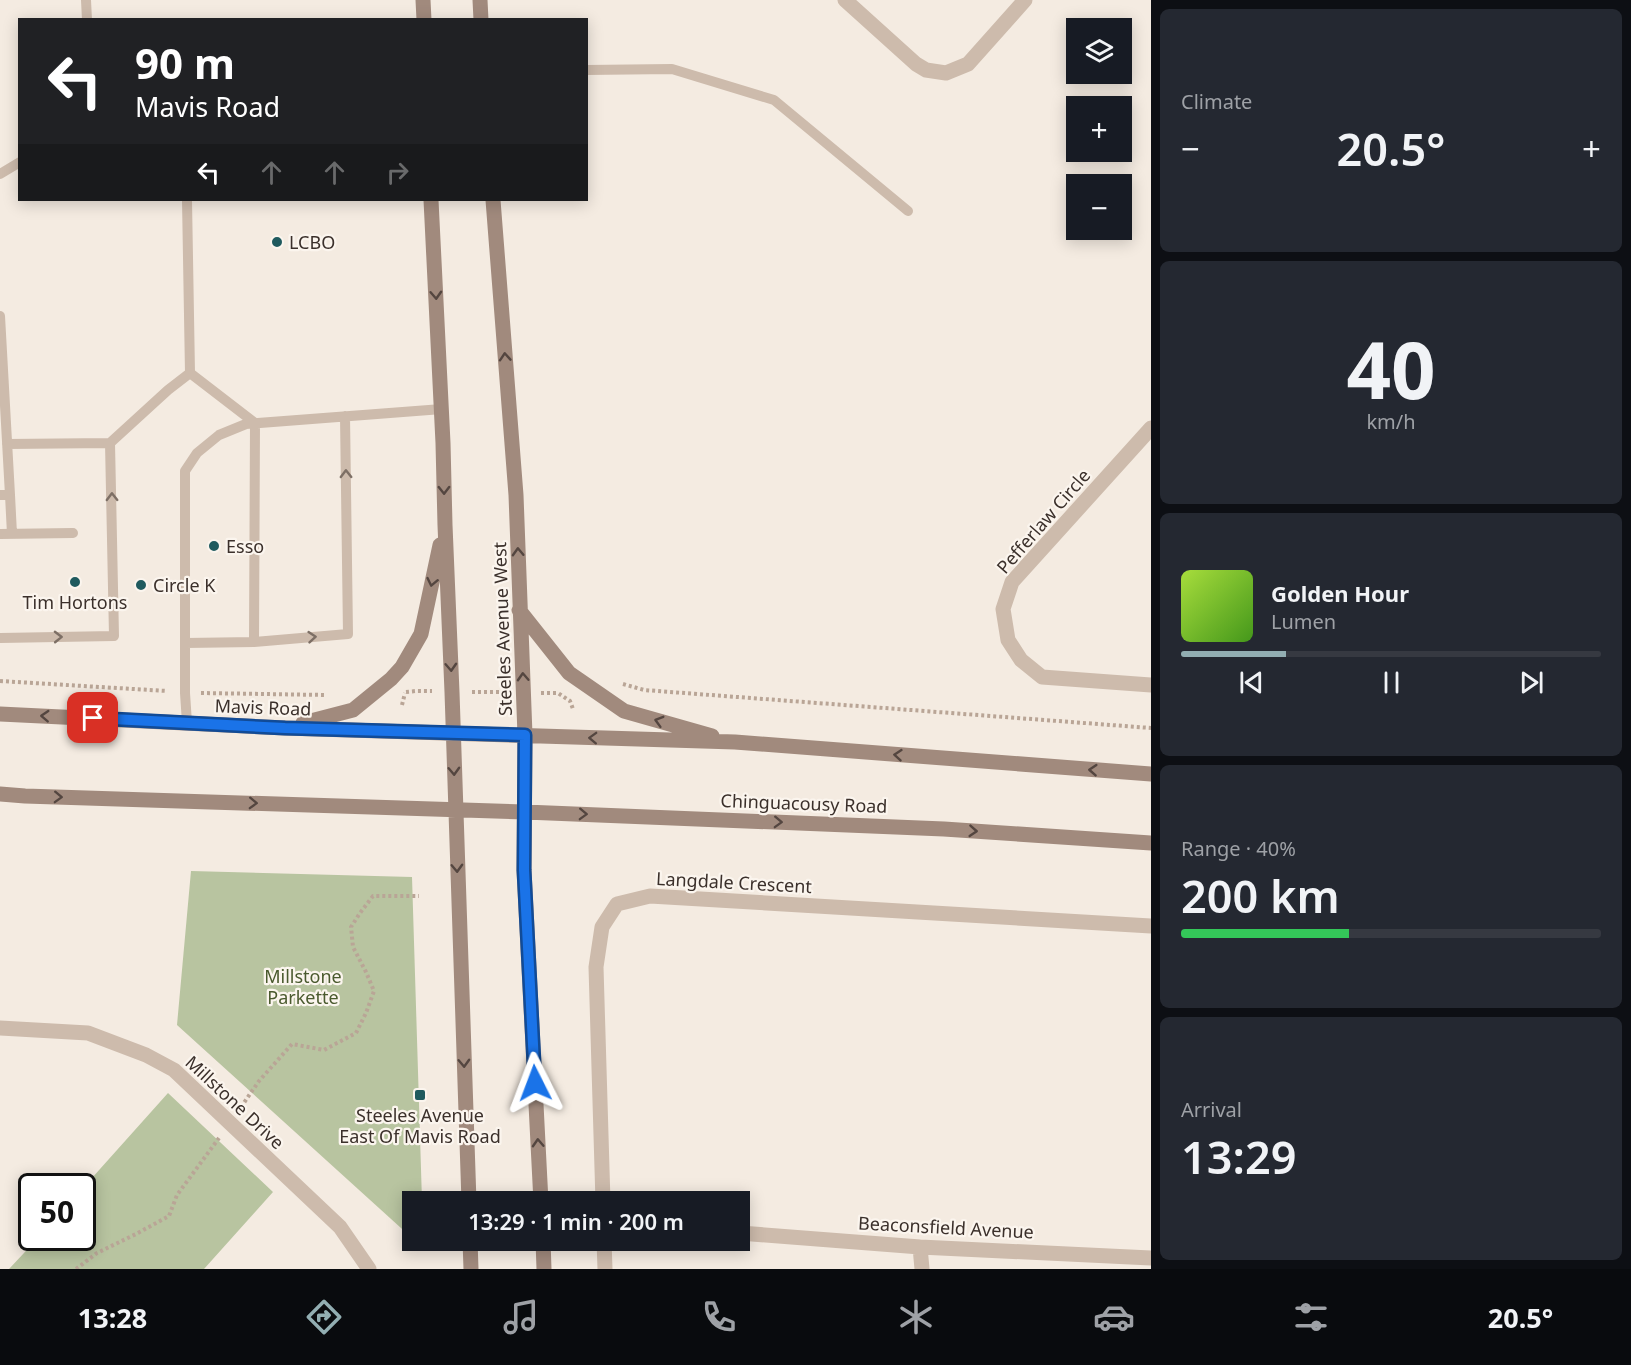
<!DOCTYPE html>
<meta charset="utf-8">
<style>
body{margin:0;font-family:"Noto Sans",sans-serif;background:#242831;color:#f1f3f6;height:100vh;display:flex;flex-direction:column;font-size:22px;white-space:nowrap}
*{box-sizing:border-box;margin:0}
p{font-size:20px;color:#9ea1a6}
.icon{flex:none;width:33px;height:33px;fill:none;stroke:currentColor;stroke-width:2;stroke-linecap:round;stroke-linejoin:round}
.map{position:relative;flex:1;overflow:hidden}
.panel{display:flex;flex-direction:column;gap:9px;padding:9px;background:#0d0f14;width:480px}
.panel>*{flex:none}
.top-card{position:absolute;left:18px;top:18px;width:570px;height:183px;border-radius:0px;box-shadow:0 3px 15px #0003;background:#202124;color:#fff;overflow:hidden}
.fabs{position:absolute;left:1066px;top:18px;display:grid;gap:12px}
.fabs a{display:grid;place-items:center;width:66px;height:66px;border-radius:0px;background:#171b24;box-shadow:0 3px 15px #0003;font-size:30px}
.speed{position:absolute;left:18px;top:1173px;display:flex;gap:12px;font-size:30px;font-weight:700;text-align:center}
.speed>*{display:grid;place-content:center;width:78px;height:78px;border-radius:50%;background:#171b24;box-shadow:0 3px 15px #0003;line-height:1}
.speed .limit{border:3px solid #111;border-radius:9px;background:#fff;color:#111}
.pin{position:absolute;display:grid;place-items:center;width:51px;height:51px;color:#fff;margin:-26px;border-radius:12px;box-shadow:0 3px 9px #0006}
.me{position:absolute;width:66px;margin:-33px;rotate:357deg;stroke-linejoin:round;filter:drop-shadow(0 0 4px #0008)}
.turn{display:flex;align-items:center;gap:21px;height:126px;padding:0 18px;font-size:27px}
.turn .icon{width:78px;height:78px;stroke-width:2.5}
.turn b{display:block;font-size:42px;line-height:51px}
.lanes{display:flex;align-items:center;height:57px;padding:0 18px;background:#0003;justify-content:center;gap:30px;direction:ltr}
.lanes .off{opacity:.35}
.big{font-size:45px;font-weight:600;line-height:1.1}
.panel .card{flex:1;display:flex;flex-direction:column;justify-content:center;gap:9px;min-width:0;padding:0 21px;border-radius:9px;background:#242831}
.panel .dial{align-items:center;gap:0}
.dial b{font-size:78px;line-height:1}
.song{display:flex;align-items:center;gap:18px}
.cover{width:72px;height:72px;border-radius:9px;background:linear-gradient(135deg,hsl(80 70% 55%),hsl(100 70% 35%))}
.played{height:6px;border-radius:3px;background:linear-gradient(90deg,#92aeb2 25%,#363941 25%)}
.keys{display:flex;justify-content:space-around;direction:ltr}
.heat{display:flex;justify-content:space-between;align-items:center;font-size:33px;direction:ltr}
.charge{height:9px;border-radius:4px;background:linear-gradient(90deg,#34c759 40%,#363941 0)}
.trip{position:absolute;left:402px;top:1191px;width:348px;height:60px;border-radius:0px;background:#171b24;box-shadow:0 3px 15px #0003;font-weight:600;line-height:60px;text-align:center}
.menu{display:flex;height:96px;justify-content:space-around;align-items:center;background:#090b0e;color:#9ea1a6}
.menu .icon{width:42px;height:42px}
.menu .current{color:#92aeb2}
.menu b{font-size:27px;color:#f1f3f6}
main{display:flex;flex:1;min-height:0}
.map>svg:first-child{display:block}
.green{fill:#b8c4a0}
.lines{fill:none;stroke-linecap:round;stroke-linejoin:round}
.path{stroke:#b9a596;stroke-width:4;stroke-dasharray:3 3;stroke-linecap:butt}
.service{stroke:#cdbbac;stroke-width:10}
.minor{stroke:#cdbbac;stroke-width:15}
.secondary{stroke:#a18a7d;stroke-width:15}
.oneway{stroke:#544640}
.oneway2{stroke:#7d6f65}
.route-casing{stroke:#114b97;stroke-width:15}
.route{stroke:#1a73e8;stroke-width:10}
.poi-dot{fill:#1f5a5e;stroke:#fbf5ee;stroke-width:2}
.labels{text-anchor:middle;dominant-baseline:central;stroke-width:4.5;stroke-linejoin:round;paint-order:stroke}
.poi-label{font-size:18px;fill:#3b302b;stroke:#fbf5ee;text-anchor:start}
.street-label{font-size:18px;fill:#3b302b;stroke:#fbf5ee}
.park-label{font-size:18px;fill:#4a5a2e;stroke:#fbf5ee}
</style>
<main>
<div class="map">
<svg width="1151" height="1269" viewBox="0 0 1151 1269">
<rect width="100%" height="100%" fill="#f4ebe1"/>
<!-- green -->
<path class="green" d="M191 871 412 877 422 1201 412 1202V1238L177 1025Z
M168 1093 273 1192 204 1269H9L38 1238H82L83 1188Z"/>
<g class="lines">
<!-- path -->
<path class="path" d="M0 681 167 691
M623 684 644 690 1151 728
M406 692 416 691H432
M472 692H504
M201 693 326 695
M541 693H558L570 701 573 709
M402 705 405 693
M241 1107 259 1081 292 1044 324 1050 356 1033 366 1013 374 991 366 972 353 947 351 927 360 913 373 896H419
M76 1269 97 1253 136 1234 169 1216 177 1195 219 1138"/>
<!-- service -->
<path class="service" d="M86 0 87 20
M586 70 672 69 774 100 908 211
M0 174 20 162
M0 316 10 495H0
M7 444 110 443 168 390 190 373 187 200
M10 495 12 534
M0 534 73 533
M0 638 114 636 110 443
M254 642 348 634 345 416
M186 643 254 642 255 423 190 373
M187 723 185 693V471L197 453 219 435 246 424 442 409"/>
<!-- minor -->
<path class="minor" d="M845 0 916 64 926 70 946 73 968 64 1025 0
M1151 428 1012 582 1003 609 1008 640 1021 660 1042 677 1151 685
M0 1028 88 1033 146 1055 174 1070 340 1227 369 1269
M603 1202 596 967 602 927 617 904 650 896 1151 926
M740 1233 920 1247 1151 1258
M604 1240 605 1269
M920 1247 922 1269"/>
<!-- secondary -->
<path class="secondary" d="M423 0 424 20
M480 0 481 20
M431 200 443 443 445 525 452 692 469 1202
M493 200 516 495 525 735 524 870 541 1202
M519 610 569 673 624 711 712 736
M0 714 285 728 735 742 1151 774
M303 723 353 710 391 679 402 667 421 634 440 545
M0 794 25 796 525 812 944 829 1151 843
M470 1240 471 1269
M543 1240 544 1269"/>
</g>
<!-- one-way arrows -->
<defs><path id="oneway-chevron" d="M-2-3.5L2.5 0L-2 3.5" fill="none" stroke-width="1.6" stroke-linecap="round" stroke-linejoin="round" transform="scale(1.5)"/></defs>
<g class="oneway">
<use href="#oneway-chevron" transform="translate(436 295) rotate(87)"/>
<use href="#oneway-chevron" transform="translate(505 357) rotate(-94)"/>
<use href="#oneway-chevron" transform="translate(444 490) rotate(89)"/>
<use href="#oneway-chevron" transform="translate(518 552) rotate(-92)"/>
<use href="#oneway-chevron" transform="translate(432 582) rotate(102)"/>
<use href="#oneway-chevron" transform="translate(451 667) rotate(87)"/>
<use href="#oneway-chevron" transform="translate(523 677) rotate(-93)"/>
<use href="#oneway-chevron" transform="translate(45 716) rotate(-177)"/>
<use href="#oneway-chevron" transform="translate(659 721) rotate(-164)"/>
<use href="#oneway-chevron" transform="translate(593 738) rotate(-178)"/>
<use href="#oneway-chevron" transform="translate(898 755) rotate(-175)"/>
<use href="#oneway-chevron" transform="translate(1093 770) rotate(-176)"/>
<use href="#oneway-chevron" transform="translate(454 771) rotate(88)"/>
<use href="#oneway-chevron" transform="translate(58 797) rotate(2)"/>
<use href="#oneway-chevron" transform="translate(253 803) rotate(2)"/>
<use href="#oneway-chevron" transform="translate(583 814) rotate(2)"/>
<use href="#oneway-chevron" transform="translate(778 822) rotate(2)"/>
<use href="#oneway-chevron" transform="translate(973 831) rotate(4)"/>
<use href="#oneway-chevron" transform="translate(457 868) rotate(88)"/>
<use href="#oneway-chevron" transform="translate(464 1063) rotate(88)"/>
<use href="#oneway-chevron" transform="translate(538 1143) rotate(-93)"/>
</g>
<g class="oneway2">
<use href="#oneway-chevron" transform="translate(346 474) rotate(-91)"/>
<use href="#oneway-chevron" transform="translate(112 497) rotate(-91)"/>
<use href="#oneway-chevron" transform="translate(58 637) rotate(-1)"/>
<use href="#oneway-chevron" transform="translate(312 637) rotate(-5)"/>
</g>
<g class="lines">
<defs>
<path id="route" d="M93 718 285 728 525 735 524 870 535 1083"/>
</defs>
<!-- route casing -->
<use href="#route" class="route-casing"/>
<!-- route -->
<use href="#route" class="route"/>
</g>
<!-- markers -->
<g class="poi-dot">
<circle cx="277" cy="242" r="6"/>
<circle cx="214" cy="546" r="6"/>
<circle cx="75" cy="582" r="6"/>
<circle cx="141" cy="585" r="6"/>
<rect x="414" y="1089" width="12" height="12" rx="3"/>
</g>
<g class="labels">
<!-- poi labels -->
<g class="poi-label">
<text x="289" y="242">LCBO</text>
<text x="226" y="546">Esso</text>
<text x="153" y="585">Circle K</text>
<text x="75" y="602" text-anchor="middle">Tim Hortons</text>
<text x="420" y="1115" text-anchor="middle">Steeles Avenue<tspan x="420" dy="21">East Of Mavis Road</tspan></text>
</g>
<!-- street labels -->
<g class="street-label">
<text transform="translate(1043 521) rotate(-49)">Pefferlaw Circle</text>
<text transform="translate(502 629) rotate(-92)">Steeles Avenue West</text>
<text transform="translate(263 707) rotate(2)">Mavis Road</text>
<text transform="translate(804 803) rotate(2)">Chinguacousy Road</text>
<text transform="translate(734 882) rotate(3)">Langdale Crescent</text>
<text transform="translate(235 1102) rotate(43)">Millstone Drive</text>
<text transform="translate(946 1227) rotate(3)">Beaconsfield Avenue</text>
</g>
<!-- park labels -->
<g class="park-label">
<text x="303" y="976">Millstone<tspan x="303" dy="21">Parkette</tspan></text>
</g>
</g>
</svg>
<div class="fabs">
<a><svg class="icon" aria-label="layers" viewBox="0 0 24 24"><path d="M12 4l9 5-9 5-9-5zM3 14l9 5 9-5"/></svg></a>
<a>+</a>
<a>−</a>
</div>
<div class="speed"><div class="limit">50</div></div>
<div class="pin" style="left:93px;top:718px;background:#d93025"><svg class="icon" aria-label="arrive" viewBox="0 0 24 24"><path d="M6 21V4h12l-3 4 3 4H6"/></svg></div>
<svg class="me" style="left:535px;top:1083px" viewBox="-20 -20 40 40"><path d="M0-17L14 15 0 8-14 15z" fill="#1a73e8" stroke="#fff" stroke-width="4"/></svg>
<div class="trip">13:29 · 1 min · 200 m</div>
<div class="top-card">
<div class="turn"><svg class="icon" aria-label="left" viewBox="0 0 24 24"><path d="M17 20v-9H6M10 6l-5 5 5 5"/></svg><div><b>90 m</b>Mavis Road</div></div>
<div class="lanes"><svg class="icon" aria-label="left" viewBox="0 0 24 24"><path d="M17 20v-9H6M10 6l-5 5 5 5"/></svg><svg class="icon off" aria-label="ahead" viewBox="0 0 24 24"><path d="M12 20V5M6 11l6-6 6 6"/></svg><svg class="icon off" aria-label="ahead" viewBox="0 0 24 24"><path d="M12 20V5M6 11l6-6 6 6"/></svg><svg class="icon off" aria-label="right" viewBox="0 0 24 24"><path d="M7 20v-9h11M14 6l5 5-5 5"/></svg></div>
</div>
</div>
<section class="panel">
<div class="card"><p>Climate</p>
<div class="heat"><a>−</a><b class="big">20.5°</b><a>+</a></div>
</div>
<div class="card dial"><b>40</b><p>km/h</p></div>
<div class="card">
<div class="song"><i class="cover"></i><div><b>Golden Hour</b><p>Lumen</p></div></div>
<div class="played"></div>
<div class="keys"><svg class="icon" aria-label="previous" viewBox="0 0 24 24"><path d="M18 5L8 12l10 7zM5 5v14"/></svg><svg class="icon" aria-label="pause" viewBox="0 0 24 24"><path d="M8 5v14M16 5v14"/></svg><svg class="icon" aria-label="next" viewBox="0 0 24 24"><path d="M6 5l10 7-10 7zM19 5v14"/></svg></div>
</div>
<div class="card"><p>Range · 40%</p><b class="big">200 km</b><div class="charge"></div></div>
<div class="card"><p>Arrival</p><b class="big">13:29</b></div>
</section>
</main>
<nav class="menu">
<b>13:28</b>
<svg class="icon current" aria-label="directions" viewBox="0 0 24 24"><path d="M12 3l9 9-9 9-9-9zM9 14v-3h6M13 9l2 2-2 2"/></svg>
<svg class="icon" aria-label="music" viewBox="0 0 24 24"><path d="M9 18V5l10-2v13"/><circle cx="6" cy="18" r="3"/><circle cx="16" cy="16" r="3"/></svg>
<svg class="icon" aria-label="phone" viewBox="0 0 24 24"><path d="M5 4h4l2 5-3 2q2 4 5 5l2-3 5 2v4C11 20 4 13 5 4z"/></svg>
<svg class="icon" aria-label="climate" viewBox="0 0 24 24"><path d="M12 3v18M4 7l16 10M4 17L20 7"/></svg>
<svg class="icon" aria-label="car" viewBox="0 0 24 24"><path d="M5 17H2v-5l4-1 3-4h7l3 4 3 1v5h-3M9 17h6M6 11h13"/><circle cx="7" cy="17" r="2"/><circle cx="17" cy="17" r="2"/></svg>
<svg class="icon" aria-label="filters" viewBox="0 0 24 24"><path d="M4 7h16M4 17h16"/><circle cx="9" cy="7" r="2"/><circle cx="15" cy="17" r="2"/></svg>
<b>20.5°</b>
</nav>
